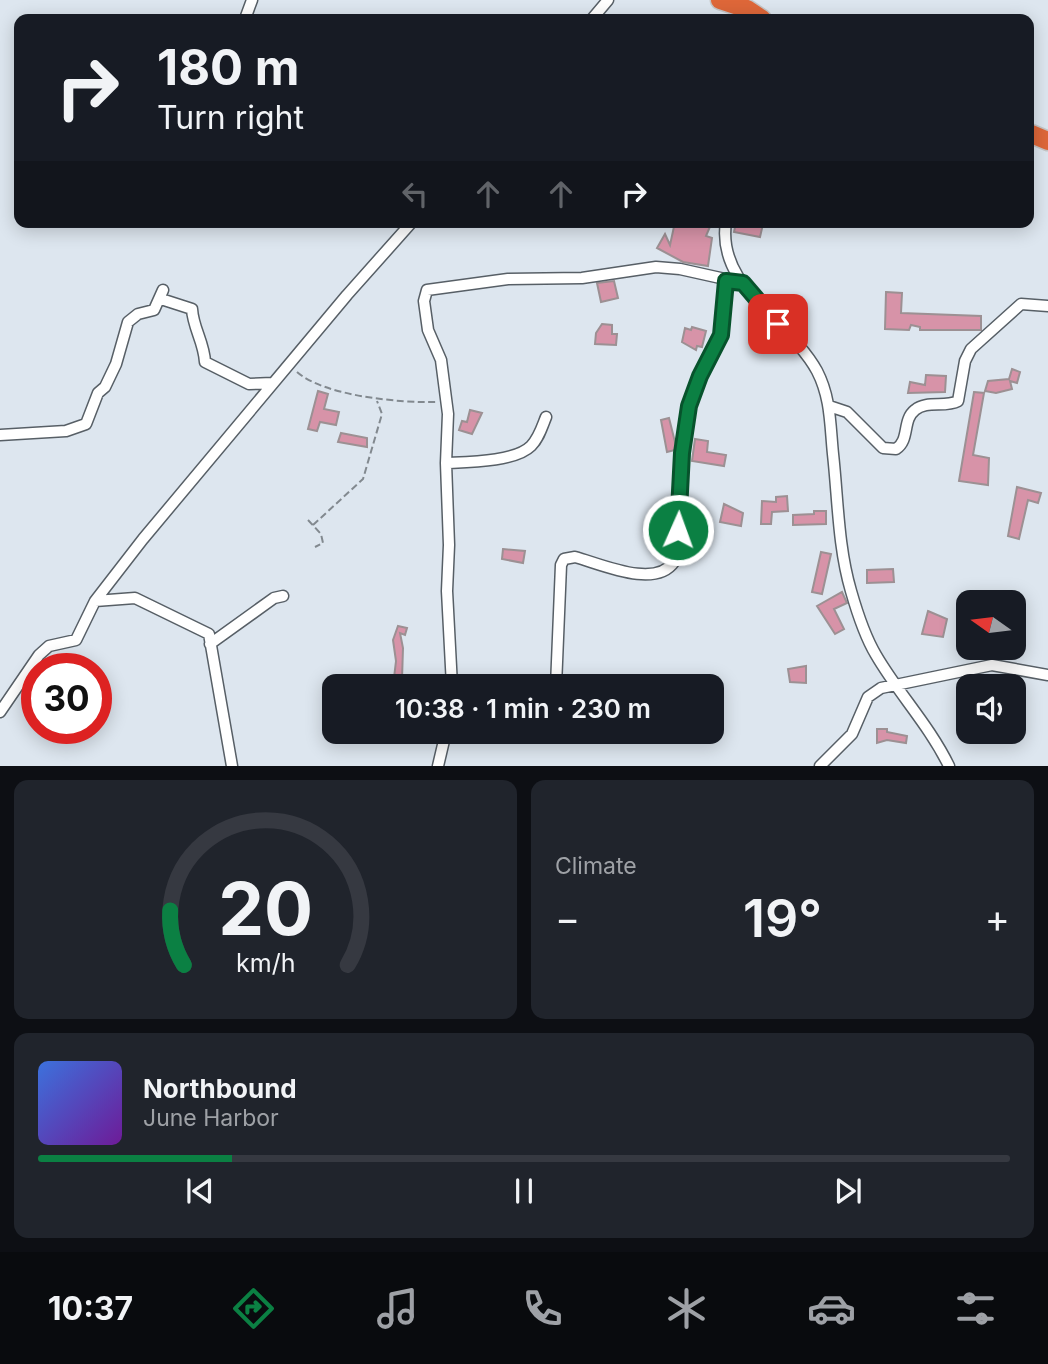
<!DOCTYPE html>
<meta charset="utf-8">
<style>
body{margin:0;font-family:Inter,sans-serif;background:#20242c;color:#f1f3f6;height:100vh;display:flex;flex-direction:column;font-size:26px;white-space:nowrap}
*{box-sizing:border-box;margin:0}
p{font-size:23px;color:#9ea1a6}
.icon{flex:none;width:38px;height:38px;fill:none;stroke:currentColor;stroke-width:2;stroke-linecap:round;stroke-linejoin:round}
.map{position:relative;height:766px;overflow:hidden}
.sheet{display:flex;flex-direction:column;gap:14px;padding:14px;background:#0d0f14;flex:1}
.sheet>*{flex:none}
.guide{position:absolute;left:14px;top:14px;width:1020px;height:214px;border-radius:14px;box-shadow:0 4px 18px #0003;background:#171b24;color:#f1f3f6;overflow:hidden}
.needle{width:46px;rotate:284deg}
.controls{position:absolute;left:956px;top:590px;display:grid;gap:14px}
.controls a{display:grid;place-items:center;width:70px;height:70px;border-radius:14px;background:#171b24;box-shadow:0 4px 18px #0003;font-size:35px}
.speed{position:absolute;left:21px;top:653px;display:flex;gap:14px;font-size:35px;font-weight:700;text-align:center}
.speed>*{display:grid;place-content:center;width:91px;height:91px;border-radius:50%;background:#171b24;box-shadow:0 4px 18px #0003;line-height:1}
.speed .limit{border:10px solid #d22;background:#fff;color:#111}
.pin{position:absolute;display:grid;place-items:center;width:60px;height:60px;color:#fff;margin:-30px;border-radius:14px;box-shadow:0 4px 10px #0006}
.me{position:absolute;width:77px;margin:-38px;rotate:2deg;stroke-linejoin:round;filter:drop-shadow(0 0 5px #0008)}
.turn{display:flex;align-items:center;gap:24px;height:147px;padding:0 28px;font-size:32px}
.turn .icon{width:91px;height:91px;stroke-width:2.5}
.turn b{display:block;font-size:49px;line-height:60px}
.lanes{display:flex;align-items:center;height:66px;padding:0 28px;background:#0003;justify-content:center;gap:35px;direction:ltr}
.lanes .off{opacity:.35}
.big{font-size:52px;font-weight:600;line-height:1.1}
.sheet .card{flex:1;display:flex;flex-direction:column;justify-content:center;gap:10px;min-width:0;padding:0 24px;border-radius:14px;background:#20242c}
.sheet .dial{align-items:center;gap:0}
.dial svg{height:182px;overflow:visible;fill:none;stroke:#363941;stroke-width:7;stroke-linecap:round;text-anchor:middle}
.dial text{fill:#f1f3f6;stroke:none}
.song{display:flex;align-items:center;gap:21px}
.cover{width:84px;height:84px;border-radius:10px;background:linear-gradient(135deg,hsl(220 70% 55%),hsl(280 70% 35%))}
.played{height:7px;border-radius:4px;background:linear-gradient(90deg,#0b8043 20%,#363941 20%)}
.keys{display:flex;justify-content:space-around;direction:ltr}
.heat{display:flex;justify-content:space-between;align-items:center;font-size:38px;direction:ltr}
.sheet .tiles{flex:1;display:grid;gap:14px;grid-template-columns:1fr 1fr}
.card:last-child{grid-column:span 2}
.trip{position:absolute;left:322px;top:674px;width:402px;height:70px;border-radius:14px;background:#171b24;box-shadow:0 4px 18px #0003;font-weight:600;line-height:70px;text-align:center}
.tab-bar{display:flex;height:112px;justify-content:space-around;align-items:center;background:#090b0e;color:#9ea1a6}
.tab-bar .icon{width:49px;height:49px}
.tab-bar .current{color:#0b8043}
.tab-bar b{font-size:32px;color:#f1f3f6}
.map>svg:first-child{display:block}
.building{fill:#d793a8;stroke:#9c9093;stroke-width:2}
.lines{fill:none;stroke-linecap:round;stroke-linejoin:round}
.street-casing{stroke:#575f66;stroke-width:13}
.highway-casing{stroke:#c5c6c7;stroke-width:21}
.path{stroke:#82898f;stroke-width:2;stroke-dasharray:7 3.5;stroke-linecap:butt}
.street{stroke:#fff;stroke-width:10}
.highway{stroke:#de6739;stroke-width:18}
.route-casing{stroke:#07532c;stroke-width:18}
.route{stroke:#0b8043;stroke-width:12}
</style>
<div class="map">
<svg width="1048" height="766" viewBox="0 0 1048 766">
<rect width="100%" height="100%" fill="#dde6ef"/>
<!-- building -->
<path class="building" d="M675 222H712L706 236 712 238 708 266 683 262 657 248 665 234 670 245Z
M736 222 763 224 760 237 734 232Z
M614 281 618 298 601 302 597 283Z
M886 292 902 293 901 313 981 316V330H920V327L911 325 909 330 885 329Z
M602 324 612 325V334H617L616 345 595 344 596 333Z
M692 327 706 331 702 347 697 346 696 350 682 342 685 328 691 330Z
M1012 369 1020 372 1017 383 1010 381 1012 389 996 393 985 391 988 381 1009 379Z
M926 375 946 376 945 392 908 393 910 382 925 385Z
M318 391 328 394 324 409 339 412 336 425 320 422 317 431 308 429Z
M974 392 984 393 973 455 989 458 988 485 959 481Z
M470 410 482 413 472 434 459 430 462 421 467 422Z
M669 418 676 446 675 450 667 452 661 420Z
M341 433 367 438V447L338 442Z
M695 439 708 441 707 452 726 455 724 466 692 461Z
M1017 487 1041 493 1038 503 1028 500 1019 539 1008 536Z
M787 496 788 511 772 512 771 524H761L762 501 776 502V497Z
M724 504 743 513 741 526 720 522Z
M814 511H826V524L793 525V515L814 514Z
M503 549 525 551 523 563 502 559Z
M821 552 831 554 822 594 812 592Z
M893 569 894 582 867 583V570Z
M842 592 847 603 834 609 844 629 835 634 817 606Z
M928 611 947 619 943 637 922 634Z
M398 626 407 628 405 635 400 633 403 648 402 679 394 678 396 661 393 640Z
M806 666V683L790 682 788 669Z
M877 729H887V732L907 736 906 743 887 740 877 743Z"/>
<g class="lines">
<defs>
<path id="street" d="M245 19 252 0
M592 19 608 0
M726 222C716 287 790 321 817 371 831 398 830 425 833 454 838 499 838 547 851 591 857 612 864 635 876 655 898 693 929 725 949 766
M161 299 192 309C193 328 204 342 205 362L249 384 272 383
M829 406 847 412 883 448 896 449C910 440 902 420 915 410 927 400 945 408 958 401L965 361 971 349 1021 304 1048 306
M0 435 66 431 86 424 98 393 105 387 116 364 128 322 138 314 154 310 163 290
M446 463C467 462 515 462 531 446 539 438 542 427 546 417
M95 601 135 598 209 634 232 766
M210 644 274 598 283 596
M452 686 447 591 449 545 446 463 448 414 441 360 428 330 424 301 427 290 508 279 582 278 656 267 680 269 743 283
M556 686 561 565 564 559 575 557C601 564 655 589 674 562L682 453 689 406 700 376 721 335 726 281
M0 712 39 655 49 646 76 640 95 601 143 539 347 295 412 222
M438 766 446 732
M820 766 852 734 868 697 881 688 992 665 1048 675"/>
<path id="highway" d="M720 0 747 9 762 19
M1029 133 1048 141"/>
</defs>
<!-- street casing -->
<use href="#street" class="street-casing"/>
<!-- highway casing -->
<use href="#highway" class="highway-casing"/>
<!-- path -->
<path class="path" d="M297 372C324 396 400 403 436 402
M308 520 321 534 323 543 315 547
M313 525 363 479 382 414 377 401"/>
<!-- street -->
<use href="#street" class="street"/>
<!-- highway -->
<use href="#highway" class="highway"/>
</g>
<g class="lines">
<defs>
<path id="route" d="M678 530 682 453 689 406 700 376 721 335 726 281 743 283 778 324"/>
</defs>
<!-- route casing -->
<use href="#route" class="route-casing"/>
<!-- route -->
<use href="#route" class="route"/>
</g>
</svg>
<div class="controls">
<a><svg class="needle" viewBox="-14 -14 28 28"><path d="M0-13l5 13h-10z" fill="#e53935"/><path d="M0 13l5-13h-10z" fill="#9ea1a6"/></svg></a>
<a><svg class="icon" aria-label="sound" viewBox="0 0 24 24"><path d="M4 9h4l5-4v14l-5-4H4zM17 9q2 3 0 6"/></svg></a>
</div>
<div class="speed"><div class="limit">30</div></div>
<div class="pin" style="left:778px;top:324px;background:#d93025"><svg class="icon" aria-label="arrive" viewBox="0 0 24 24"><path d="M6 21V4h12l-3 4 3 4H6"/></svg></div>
<svg class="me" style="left:678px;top:530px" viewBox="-20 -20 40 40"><circle r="17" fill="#0b8043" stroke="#fff" stroke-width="3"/><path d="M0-11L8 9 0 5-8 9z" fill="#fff"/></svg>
<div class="trip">10:38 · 1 min · 230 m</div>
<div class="guide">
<div class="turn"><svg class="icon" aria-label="right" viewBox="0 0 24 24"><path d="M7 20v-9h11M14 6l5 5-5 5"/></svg><div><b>180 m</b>Turn right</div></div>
<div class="lanes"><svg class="icon off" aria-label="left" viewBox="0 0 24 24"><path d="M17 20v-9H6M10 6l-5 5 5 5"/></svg><svg class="icon off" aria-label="ahead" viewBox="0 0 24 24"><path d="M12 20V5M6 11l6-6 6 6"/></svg><svg class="icon off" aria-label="ahead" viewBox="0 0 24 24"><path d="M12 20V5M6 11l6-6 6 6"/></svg><svg class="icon" aria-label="right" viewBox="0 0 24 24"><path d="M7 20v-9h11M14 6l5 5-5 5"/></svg></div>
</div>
</div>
<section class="sheet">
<div class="tiles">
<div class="card dial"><svg viewBox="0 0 100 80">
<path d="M14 69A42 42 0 1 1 86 69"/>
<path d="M14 69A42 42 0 0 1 8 45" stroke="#0b8043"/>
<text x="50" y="56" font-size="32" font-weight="700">20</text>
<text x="50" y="72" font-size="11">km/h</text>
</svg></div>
<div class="card"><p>Climate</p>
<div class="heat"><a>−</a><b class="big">19°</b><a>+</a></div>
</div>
<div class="card">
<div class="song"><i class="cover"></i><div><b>Northbound</b><p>June Harbor</p></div></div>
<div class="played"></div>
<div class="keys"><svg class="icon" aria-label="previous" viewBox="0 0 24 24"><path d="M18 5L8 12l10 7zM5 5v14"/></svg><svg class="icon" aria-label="pause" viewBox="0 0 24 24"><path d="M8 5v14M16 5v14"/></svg><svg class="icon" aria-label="next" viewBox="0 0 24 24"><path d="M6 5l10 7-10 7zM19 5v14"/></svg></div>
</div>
</div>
</section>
<nav class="tab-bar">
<b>10:37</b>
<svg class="icon current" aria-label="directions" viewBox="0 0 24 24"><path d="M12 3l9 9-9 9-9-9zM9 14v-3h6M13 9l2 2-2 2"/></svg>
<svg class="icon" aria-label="music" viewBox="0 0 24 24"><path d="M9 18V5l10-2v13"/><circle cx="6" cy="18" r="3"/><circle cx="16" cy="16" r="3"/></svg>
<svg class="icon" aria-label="phone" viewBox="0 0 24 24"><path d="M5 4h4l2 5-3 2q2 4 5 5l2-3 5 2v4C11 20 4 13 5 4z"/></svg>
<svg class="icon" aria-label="climate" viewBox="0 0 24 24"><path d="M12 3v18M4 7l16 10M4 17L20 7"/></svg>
<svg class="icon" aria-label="car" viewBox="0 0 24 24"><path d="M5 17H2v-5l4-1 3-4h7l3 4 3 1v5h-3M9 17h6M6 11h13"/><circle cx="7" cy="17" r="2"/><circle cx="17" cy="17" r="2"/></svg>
<svg class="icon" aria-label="filters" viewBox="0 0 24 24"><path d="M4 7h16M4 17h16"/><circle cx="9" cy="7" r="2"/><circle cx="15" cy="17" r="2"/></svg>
</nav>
